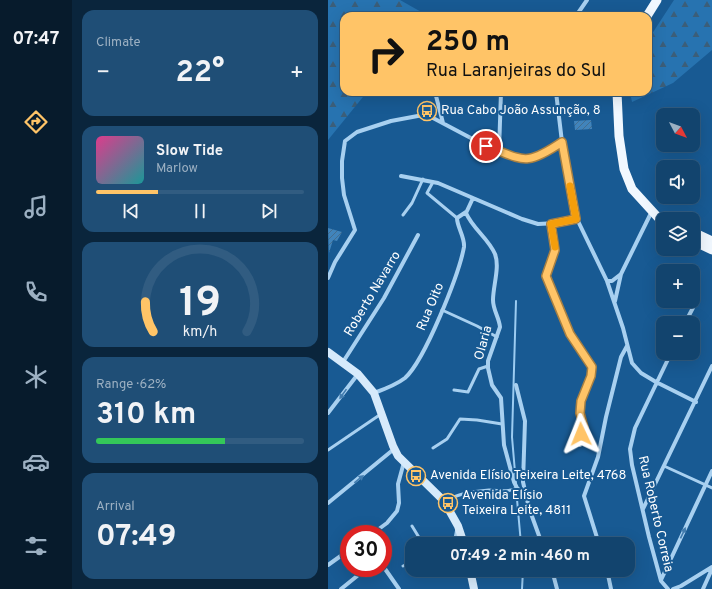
<!DOCTYPE html>
<meta charset="utf-8">
<style>
body{margin:0;font-family:Overpass,sans-serif;background:#1f4e76;color:#f1f3f6;height:100vh;display:flex;flex-direction:column;font-size:15px;white-space:nowrap}
*{box-sizing:border-box;margin:0}
p{font-size:13px;color:#9cb0c2}
.icon{flex:none;width:22px;height:22px;fill:none;stroke:currentColor;stroke-width:2;stroke-linecap:round;stroke-linejoin:round}
.map{position:relative;flex:1;overflow:hidden}
.panel{display:flex;flex-direction:column;gap:10px;padding:10px;background:#0a253c;width:256px}
.panel>*{flex:none}
.hud{position:absolute;left:12px;top:12px;width:312px;height:84px;border-radius:12px;box-shadow:0 4px 16px #0002,0 0 0 1px #315c81;background:#ffc467;color:#111;overflow:hidden}
.needle{width:26px;rotate:131deg}
.buttons{position:absolute;left:328px;top:108px;display:grid;gap:8px}
.buttons a{display:grid;place-items:center;width:44px;height:44px;border-radius:8px;background:#12446e;box-shadow:0 4px 16px #0002,0 0 0 1px #315c81;font-size:20px}
.speed{position:absolute;left:12px;top:525px;display:flex;gap:8px;font-size:20px;font-weight:700;text-align:center}
.speed>*{display:grid;place-content:center;width:52px;height:52px;border-radius:50%;background:#12446e;box-shadow:0 4px 16px #0002,0 0 0 1px #315c81;line-height:1}
.speed .limit{border:6px solid #d22;background:#fff;color:#111}
.pin{position:absolute;display:grid;place-items:center;width:34px;height:34px;color:#fff;margin:-17px;border:2px solid #fff;border-radius:50%;box-shadow:0 1px 4px #0007}
.me{position:absolute;width:44px;margin:-22px;rotate:358deg;stroke-linejoin:round;filter:drop-shadow(0 0 3px #0008)}
.turn{display:flex;align-items:center;gap:14px;height:84px;padding:0 20px;font-size:18px}
.turn .icon{width:52px;height:52px;stroke-width:2.5}
.turn b{display:block;font-size:28px;line-height:34px}
.big{font-size:30px;font-weight:700;line-height:1.1}
.panel .widget{flex:1;display:flex;flex-direction:column;justify-content:center;gap:6px;min-width:0;padding:0 14px;border-radius:12px;background:#1f4e76}
.panel .dial{align-items:center;gap:0}
.dial svg{height:104px;overflow:visible;fill:none;stroke:#315c81;stroke-width:7;stroke-linecap:round;text-anchor:middle}
.dial text{fill:#f1f3f6;stroke:none}
.song{display:flex;align-items:center;gap:12px}
.cover{width:48px;height:48px;border-radius:6px;background:linear-gradient(135deg,hsl(330 70% 55%),hsl(180 70% 35%))}
.played{height:4px;border-radius:2px;background:linear-gradient(90deg,#ffc467 30%,#315c81 30%)}
.keys{display:flex;justify-content:space-around;direction:ltr}
.heat{display:flex;justify-content:space-between;align-items:center;font-size:22px;direction:ltr}
.charge{height:6px;border-radius:3px;background:linear-gradient(90deg,#34c759 62%,#315c81 0)}
.trip{position:absolute;left:77px;top:537px;width:230px;height:40px;border-radius:12px;background:#12446e;box-shadow:0 4px 16px #0002,0 0 0 1px #315c81;font-weight:700;line-height:40px;text-align:center}
main{display:flex;flex:1;min-height:0}
.tabs{display:flex;flex-direction:column;width:72px;justify-content:space-around;align-items:center;background:#071b2c;color:#9cb0c2}
.tabs .icon{width:28px;height:28px}
.tabs .on{color:#ffc467}
.tabs b{font-size:18px;color:#f1f3f6}
.map>svg:first-child{display:block}
.forest{fill:url(#forest-firs)}
.lines{fill:none;stroke-linecap:round;stroke-linejoin:round}
.stream{stroke:#9bccf2;stroke-width:2}
.building{fill:url(#building-hatch)}
.lane{stroke:#a8d0f0;stroke-width:3}
.street{stroke:#a8d0f0;stroke-width:4}
.secondary{stroke:#d6eafb;stroke-width:8}
.primary{stroke:#f1f8ff;stroke-width:9}
.oneway{fill:#437daf}
.route-casing{stroke:#a67f43;stroke-width:10}
.route{stroke:#ffc467;stroke-width:7}
.slow{stroke:#f59e0b;stroke-width:7}
.labels{text-anchor:middle;dominant-baseline:central;stroke-width:4;stroke-linejoin:round;paint-order:stroke}
.poi-label{font-size:13px;fill:#fff;stroke:#185a93;text-anchor:start}
.street-label{font-size:13px;fill:#fff;stroke:#185a93}
</style>
<main>
<nav class="tabs">
<b>07:47</b>
<svg class="icon on" aria-label="directions" viewBox="0 0 24 24"><path d="M12 3l9 9-9 9-9-9zM9 14v-3h6M13 9l2 2-2 2"/></svg>
<svg class="icon" aria-label="music" viewBox="0 0 24 24"><path d="M9 18V5l10-2v13"/><circle cx="6" cy="18" r="3"/><circle cx="16" cy="16" r="3"/></svg>
<svg class="icon" aria-label="phone" viewBox="0 0 24 24"><path d="M5 4h4l2 5-3 2q2 4 5 5l2-3 5 2v4C11 20 4 13 5 4z"/></svg>
<svg class="icon" aria-label="climate" viewBox="0 0 24 24"><path d="M12 3v18M4 7l16 10M4 17L20 7"/></svg>
<svg class="icon" aria-label="car" viewBox="0 0 24 24"><path d="M5 17H2v-5l4-1 3-4h7l3 4 3 1v5h-3M9 17h6M6 11h13"/><circle cx="7" cy="17" r="2"/><circle cx="17" cy="17" r="2"/></svg>
<svg class="icon" aria-label="filters" viewBox="0 0 24 24"><path d="M4 7h16M4 17h16"/><circle cx="9" cy="7" r="2"/><circle cx="15" cy="17" r="2"/></svg>
</nav>
<section class="panel">
<div class="widget"><p>Climate</p>
<div class="heat"><a>−</a><b class="big">22°</b><a>+</a></div>
</div>
<div class="widget">
<div class="song"><i class="cover"></i><div><b>Slow Tide</b><p>Marlow</p></div></div>
<div class="played"></div>
<div class="keys"><svg class="icon" aria-label="previous" viewBox="0 0 24 24"><path d="M18 5L8 12l10 7zM5 5v14"/></svg><svg class="icon" aria-label="pause" viewBox="0 0 24 24"><path d="M8 5v14M16 5v14"/></svg><svg class="icon" aria-label="next" viewBox="0 0 24 24"><path d="M6 5l10 7-10 7zM19 5v14"/></svg></div>
</div>
<div class="widget dial"><svg viewBox="0 0 100 80">
<path d="M14 69A42 42 0 1 1 86 69"/>
<path d="M14 69A42 42 0 0 1 8 46" stroke="#ffc467"/>
<text x="50" y="56" font-size="32" font-weight="700">19</text>
<text x="50" y="72" font-size="11">km/h</text>
</svg></div>
<div class="widget"><p>Range · 62%</p><b class="big">310 km</b><div class="charge"></div></div>
<div class="widget"><p>Arrival</p><b class="big">07:49</b></div>
</section>
<div class="map">
<svg width="384" height="589" viewBox="0 0 384 589">
<defs>
<pattern id="forest-firs" width="22" height="20" patternUnits="userSpaceOnUse"><rect width="22" height="20" fill="#2773b0"/><path d="M5 1l3.5 6h-7zM16 11l3.5 6h-7z" fill="#3b5e79"/></pattern>
<pattern id="building-hatch" width="6" height="6" patternUnits="userSpaceOnUse"><rect width="6" height="6" fill="#4184bb"/><path d="M-1 1l2-2M0 6l6-6M5 7l2-2" fill="none" stroke="#456e8f"/></pattern>
</defs>
<rect width="100%" height="100%" fill="#185a93"/>
<!-- forest -->
<path class="forest" d="M0 0H72L95 13 96 16H16V92H39L0 140Z
M346 0H384V50L345 83 304 102 302 92H320V40Z"/>
<g class="lines">
<!-- stream -->
<path class="stream" d="M188 484 184 437 188 301
M188 488 193 544
M194 589 195 570"/>
</g>
<!-- building -->
<path class="building" d="M263 120 264 129 247 130 246 121Z
M0 228 14 232 9 241 5 240 1 253Z"/>
<g class="lines">
<!-- lane -->
<path class="lane" d="M105 182 99 193 129 218
M75 215 84 203 95 179
M114 310 149 326 169 337
M126 390 140 392 151 369 160 366
M105 448 119 439 132 419 149 420 174 424
M0 450 53 414
M336 466 384 488
M118 501C129 494 147 491 161 490 171 490 178 493 189 488
M84 526 95 544
M126 544 129 528
M75 566 84 562"/>
<!-- street -->
<path class="street" d="M248 16 259 0
M107 92 115 123
M228 92 234 142 249 219 279 281 295 328 304 363 313 373 328 382 368 402
M171 151 173 92
M73 176 110 183 194 219 210 224 229 223 249 219
M145 198 138 213C145 229 160 238 167 254 172 267 165 286 165 300 165 310 171 317 172 327L160 361V368L164 385 173 398 176 445 186 482 189 488 198 496
M223 224 227 250 218 274 219 282 242 334 264 368 253 401 252 413 256 428 252 445
M0 278 7 262 27 230 16 195 14 178V161L17 141 29 132 63 121 95 115 105 118 156 145 190 159 209 157 234 142
M279 281H284L293 274 324 211
M287 301 293 274
M357 323 368 302
M15 362 56 298 90 235
M188 385 197 421 195 482 201 508 214 544
M46 393C57 389 68 385 77 378 97 360 131 274 136 247 137 237 129 227 129 218L138 212
M0 413 30 374
M0 503 66 449
M315 509 384 366
M44 534 59 523 69 511 71 503 70 484 76 462
M271 544 256 496 270 457 278 417 293 357 299 346
M0 565 21 550
M55 566 71 589
M224 570 229 589
M279 570 283 589
M333 580 384 471
M13 589 39 568
M340 589 333 581 321 537 304 465 302 449 307 428 343 353
M345 589 353 586 384 567
M375 589 384 569"/>
<!-- secondary -->
<path class="secondary" d="M0 352 30 374 46 393 65 446 70 456 116 501 130 526 136 544
M142 570 146 589"/>
<!-- primary -->
<path class="primary" d="M319 16 329 0
M289 92 291 136 296 169 304 189 335 223
M365 232 384 241
M365 241 384 250"/>
</g>
<!-- one-way arrows -->
<defs><path id="oneway-solid" d="M-6-.8H1V-3.2L6.5 0L1 3.2V.8H-6Z"/></defs>
<g class="oneway">
<use href="#oneway-solid" transform="translate(15 394) rotate(125)"/>
<use href="#oneway-solid" transform="translate(31 479) rotate(-39)"/>
<use href="#oneway-solid" transform="translate(355 533) rotate(-65)"/>
</g>
<g class="lines">
<defs>
<path id="route" d="M158 146C196 160 197 167 234 142L248 219 223 224 227 250 218 276 242 334 264 367 263 376 253 401 252 413 256 428 253 434"/>
</defs>
<!-- route casing -->
<use href="#route" class="route-casing"/>
<!-- route -->
<use href="#route" class="route"/>
<!-- slow -->
<path class="slow" d="M227 247 223 224 248 219 242 186"/>
</g>
<!-- icons -->
<defs>
<symbol id="bus-ring" viewBox="-11 -11 22 22"><circle r="9.5" fill="#185a93" stroke="#ffc467" stroke-width="1.5"/><path d="M-5-6H5V4H4V6H2V4H-2V6H-4V4H-5ZM-3.5-4V0h7V-4ZM-3.5 1.2v1.5H-2V1.2ZM2 1.2v1.5H3.5V1.2Z" fill="#ffc467"/></symbol>
</defs>
<g fill-rule="evenodd">
<use href="#bus-ring" x="88" y="100" width="22" height="22"/>
<use href="#bus-ring" x="77" y="465" width="22" height="22"/>
<use href="#bus-ring" x="109" y="492" width="22" height="22"/>
</g>
<g class="labels">
<!-- poi labels -->
<g class="poi-label">
<text x="113" y="111">Rua Cabo João Assunção, 8</text>
<text x="102" y="476">Avenida Elísio Teixeira Leite, 4768</text>
<text x="134" y="496">Avenida Elísio<tspan x="134" dy="15">Teixeira Leite, 4811</tspan></text>
</g>
<!-- street labels -->
<g class="street-label">
<text transform="translate(45 294) rotate(-59)">Roberto Navarro</text>
<text transform="translate(103 307) rotate(-67)">Rua Oito</text>
<text transform="translate(156 343) rotate(-75)">Olaria</text>
<text transform="translate(327 514) rotate(77)">Rua Roberto Correia</text>
</g>
</g>
</svg>
<div class="buttons">
<a><svg class="needle" viewBox="-14 -14 28 28"><path d="M0-13l5 13h-10z" fill="#e53935"/><path d="M0 13l5-13h-10z" fill="#9cb0c2"/></svg></a>
<a><svg class="icon" aria-label="sound" viewBox="0 0 24 24"><path d="M4 9h4l5-4v14l-5-4H4zM17 9q2 3 0 6"/></svg></a>
<a><svg class="icon" aria-label="layers" viewBox="0 0 24 24"><path d="M12 4l9 5-9 5-9-5zM3 14l9 5 9-5"/></svg></a>
<a>+</a>
<a>−</a>
</div>
<div class="speed"><div class="limit">30</div></div>
<div class="pin" style="left:158px;top:146px;background:#d93025"><svg class="icon" aria-label="arrive" viewBox="0 0 24 24"><path d="M6 21V4h12l-3 4 3 4H6"/></svg></div>
<svg class="me" style="left:253px;top:434px" viewBox="-20 -20 40 40"><path d="M0-17L14 15 0 8-14 15z" fill="#ffc467" stroke="#fff" stroke-width="4"/></svg>
<div class="trip">07:49 · 2 min · 460 m</div>
<div class="hud">
<div class="turn"><svg class="icon" aria-label="right" viewBox="0 0 24 24"><path d="M7 20v-9h11M14 6l5 5-5 5"/></svg><div><b>250 m</b>Rua Laranjeiras do Sul</div></div>
</div>
</div>
</main>
